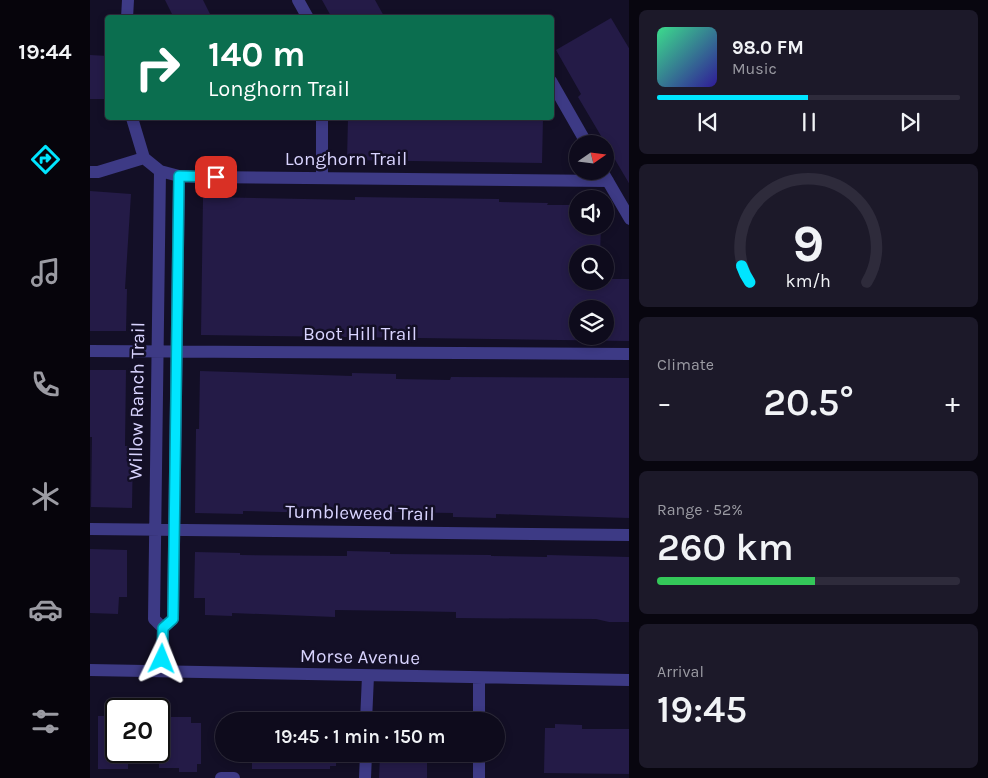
<!DOCTYPE html>
<meta charset="utf-8">
<style>
body{margin:0;font-family:Karla,sans-serif;background:#1c1929;color:#f1f3f6;height:100vh;display:flex;flex-direction:column;font-size:19px;white-space:nowrap}
*{box-sizing:border-box;margin:0}
p{font-size:16px;color:#9b9ba3}
.icon{flex:none;width:28px;height:28px;fill:none;stroke:currentColor;stroke-width:2;stroke-linecap:round;stroke-linejoin:round}
.map{position:relative;flex:1;overflow:hidden}
.side{display:flex;flex-direction:column;gap:10px;padding:10px;background:#08060f;width:359px}
.side>*{flex:none}
.guide{position:absolute;left:15px;top:15px;width:449px;height:105px;border-radius:5px;box-shadow:0 2px 8px #0003,0 0 0 1px #2e2b3b;background:#0b6e4f;color:#fff;overflow:hidden}
.needle{width:32px;rotate:76deg}
.controls{position:absolute;left:479px;top:135px;display:grid;gap:10px}
.controls a{display:grid;place-items:center;width:45px;height:45px;border-radius:50%;background:#0e0b1c;box-shadow:0 2px 8px #0003,0 0 0 1px #2e2b3b;font-size:25px}
.speed{position:absolute;left:15px;top:698px;display:flex;gap:10px;font-size:25px;font-weight:700;text-align:center}
.speed>*{display:grid;place-content:center;width:65px;height:65px;border-radius:50%;background:#0e0b1c;box-shadow:0 2px 8px #0003,0 0 0 1px #2e2b3b;line-height:1}
.speed .limit{border:2px solid #111;border-radius:8px;background:#fff;color:#111}
.pin{position:absolute;display:grid;place-items:center;width:42px;height:42px;color:#fff;margin:-21px;border-radius:10px;box-shadow:0 2px 8px #0006}
.me{position:absolute;width:55px;margin:-28px;rotate:2deg;stroke-linejoin:round;filter:drop-shadow(0 0 4px #0008)}
.turn{display:flex;align-items:center;gap:18px;height:105px;padding:0 20px;font-size:22px}
.turn .icon{width:65px;height:65px;stroke-width:2.5}
.turn b{display:block;font-size:35px;line-height:42px}
.big{font-size:38px;font-weight:600;line-height:1.1}
.side .tile{flex:1;display:flex;flex-direction:column;justify-content:center;gap:8px;min-width:0;padding:0 18px;border-radius:8px;background:#1c1929}
.side .dial{align-items:center;gap:0}
.dial svg{height:130px;overflow:visible;fill:none;stroke:#2e2b3b;stroke-width:7;stroke-linecap:round;text-anchor:middle}
.dial text{fill:#f1f3f6;stroke:none}
.song{display:flex;align-items:center;gap:15px}
.cover{width:60px;height:60px;border-radius:8px;background:linear-gradient(135deg,hsl(150 70% 55%),hsl(250 70% 35%))}
.played{height:5px;border-radius:2px;background:linear-gradient(90deg,#00e5ff 50%,#2e2b3b 50%)}
.keys{display:flex;justify-content:space-around;direction:ltr}
.heat{display:flex;justify-content:space-between;align-items:center;font-size:28px;direction:ltr}
.charge{height:8px;border-radius:4px;background:linear-gradient(90deg,#34c759 52%,#2e2b3b 0)}
.trip{position:absolute;left:125px;top:712px;width:290px;height:50px;border-radius:25px;background:#0e0b1c;box-shadow:0 2px 8px #0003,0 0 0 1px #2e2b3b;font-weight:600;line-height:50px;text-align:center}
main{display:flex;flex:1;min-height:0}
.dock{display:flex;flex-direction:column;width:90px;justify-content:space-around;align-items:center;background:#06040b;color:#9b9ba3}
.dock .icon{width:35px;height:35px}
.dock .active{color:#00e5ff}
.dock b{font-size:22px;color:#f1f3f6}
.map>svg:first-child{display:block}
.building{fill:#241b47;fill-rule:evenodd}
.lines{fill:none;stroke-linecap:round;stroke-linejoin:round}
.minor{stroke:#3d3a85;stroke-width:12}
.route-casing{stroke:#0095a6;stroke-width:12}
.route{stroke:#00e5ff;stroke-width:9}
.labels{text-anchor:middle;dominant-baseline:central;stroke-width:5;stroke-linejoin:round;paint-order:stroke}
.street-label{font-size:19px;fill:#d9d4ff;stroke:#130f26}
</style>
<main>
<nav class="dock">
<b>19:44</b>
<svg class="icon active" aria-label="directions" viewBox="0 0 24 24"><path d="M12 3l9 9-9 9-9-9zM9 14v-3h6M13 9l2 2-2 2"/></svg>
<svg class="icon" aria-label="music" viewBox="0 0 24 24"><path d="M9 18V5l10-2v13"/><circle cx="6" cy="18" r="3"/><circle cx="16" cy="16" r="3"/></svg>
<svg class="icon" aria-label="phone" viewBox="0 0 24 24"><path d="M5 4h4l2 5-3 2q2 4 5 5l2-3 5 2v4C11 20 4 13 5 4z"/></svg>
<svg class="icon" aria-label="climate" viewBox="0 0 24 24"><path d="M12 3v18M4 7l16 10M4 17L20 7"/></svg>
<svg class="icon" aria-label="car" viewBox="0 0 24 24"><path d="M5 17H2v-5l4-1 3-4h7l3 4 3 1v5h-3M9 17h6M6 11h13"/><circle cx="7" cy="17" r="2"/><circle cx="17" cy="17" r="2"/></svg>
<svg class="icon" aria-label="filters" viewBox="0 0 24 24"><path d="M4 7h16M4 17h16"/><circle cx="9" cy="7" r="2"/><circle cx="15" cy="17" r="2"/></svg>
</nav>
<div class="map">
<svg width="540" height="778" viewBox="0 0 540 778">
<rect width="100%" height="100%" fill="#130f26"/>
<!-- building -->
<path class="building" d="M75 0H113L122 18H84Z
M232 0H285L295 18H242Z
M521 18 540 50V185L488 97 491 94 466 50Z
M0 55 18 56V99H0Z
M258 118 453 119 452 163 257 160Z
M0 191 41 194 35 289H37L36 331H0Z
M113 197 265 200V197L409 199V202L458 203 457 205H488V226H511L510 254H488V281H515V279H540V341L111 335ZM488 309H515V336H488Z
M0 370H36L35 446H43L42 508 1 507 2 437H0Z
M110 371 262 376V373L306 374V379L360 380 361 377 540 378V518L406 514V518L363 517V513L304 512V515L153 511V514L105 513 106 429H109Z
M0 549 37 550V597H29L28 614 0 613Z
M257 551 300 552V554L401 555V556L457 557V555L540 557V622H519L506 619 366 618V612L316 611 245 610V617L142 613V616L115 615V598H104L105 552 150 553V555L257 556Z
M8 716H26V751H38V769H8Z
M69 717H101V723H111V764H107V772H89V768H69Z
M465 724 492 725V729H540V774L454 773 455 728H465Z
M162 754H246V766H240V769H162Z
M290 754H335V758H337V778H289Z"/>
<g class="lines">
<!-- minor -->
<path class="minor" d="M208 0 218 18
M37 18 38 0
M461 81 497 144
M42 118 54 158
M70 171 64 619 73 628
M512 171 540 219
M0 172H8L54 158 70 171 89 176 109 177 518 181
M232 177V118
M0 351 540 354
M0 529 540 535
M0 670 540 680
M72 671 73 628 83 619 89 176
M276 721 278 676
M389 721V678
M131 778H144
M275 778 276 754
M389 778V754"/>
</g>
<g class="lines">
<defs>
<path id="route" d="M72 659 73 628 83 619 89 176 126 177"/>
</defs>
<!-- route casing -->
<use href="#route" class="route-casing"/>
<!-- route -->
<use href="#route" class="route"/>
</g>
<g class="labels">
<!-- street labels -->
<g class="street-label">
<text x="256" y="159">Longhorn Trail</text>
<text x="270" y="334">Boot Hill Trail</text>
<text transform="translate(47 401) rotate(-89)">Willow Ranch Trail</text>
<text transform="translate(270 513) rotate(1)">Tumbleweed Trail</text>
<text transform="translate(270 657) rotate(1)">Morse Avenue</text>
</g>
</g>
</svg>
<div class="controls">
<a><svg class="needle" viewBox="-14 -14 28 28"><path d="M0-13l5 13h-10z" fill="#e53935"/><path d="M0 13l5-13h-10z" fill="#9b9ba3"/></svg></a>
<a><svg class="icon" aria-label="sound" viewBox="0 0 24 24"><path d="M4 9h4l5-4v14l-5-4H4zM17 9q2 3 0 6"/></svg></a>
<a><svg class="icon" aria-label="search" viewBox="0 0 24 24"><circle cx="10" cy="10" r="6"/><path d="M15 15l6 6"/></svg></a>
<a><svg class="icon" aria-label="layers" viewBox="0 0 24 24"><path d="M12 4l9 5-9 5-9-5zM3 14l9 5 9-5"/></svg></a>
</div>
<div class="speed"><div class="limit">20</div></div>
<div class="pin" style="left:126px;top:177px;background:#d93025"><svg class="icon" aria-label="arrive" viewBox="0 0 24 24"><path d="M6 21V4h12l-3 4 3 4H6"/></svg></div>
<svg class="me" style="left:72px;top:659px" viewBox="-20 -20 40 40"><path d="M0-17L14 15 0 8-14 15z" fill="#00e5ff" stroke="#fff" stroke-width="4"/></svg>
<div class="trip">19:45 · 1 min · 150 m</div>
<div class="guide">
<div class="turn"><svg class="icon" aria-label="right" viewBox="0 0 24 24"><path d="M7 20v-9h11M14 6l5 5-5 5"/></svg><div><b>140 m</b>Longhorn Trail</div></div>
</div>
</div>
<section class="side">
<div class="tile">
<div class="song"><i class="cover"></i><div><b>98.0 FM</b><p>Music</p></div></div>
<div class="played"></div>
<div class="keys"><svg class="icon" aria-label="previous" viewBox="0 0 24 24"><path d="M18 5L8 12l10 7zM5 5v14"/></svg><svg class="icon" aria-label="pause" viewBox="0 0 24 24"><path d="M8 5v14M16 5v14"/></svg><svg class="icon" aria-label="next" viewBox="0 0 24 24"><path d="M6 5l10 7-10 7zM19 5v14"/></svg></div>
</div>
<div class="tile dial"><svg viewBox="0 0 100 80">
<path d="M14 69A42 42 0 1 1 86 69"/>
<path d="M14 69A42 42 0 0 1 9 59" stroke="#00e5ff"/>
<text x="50" y="56" font-size="32" font-weight="700">9</text>
<text x="50" y="72" font-size="11">km/h</text>
</svg></div>
<div class="tile"><p>Climate</p>
<div class="heat"><a>−</a><b class="big">20.5°</b><a>+</a></div>
</div>
<div class="tile"><p>Range · 52%</p><b class="big">260 km</b><div class="charge"></div></div>
<div class="tile"><p>Arrival</p><b class="big">19:45</b></div>
</section>
</main>
